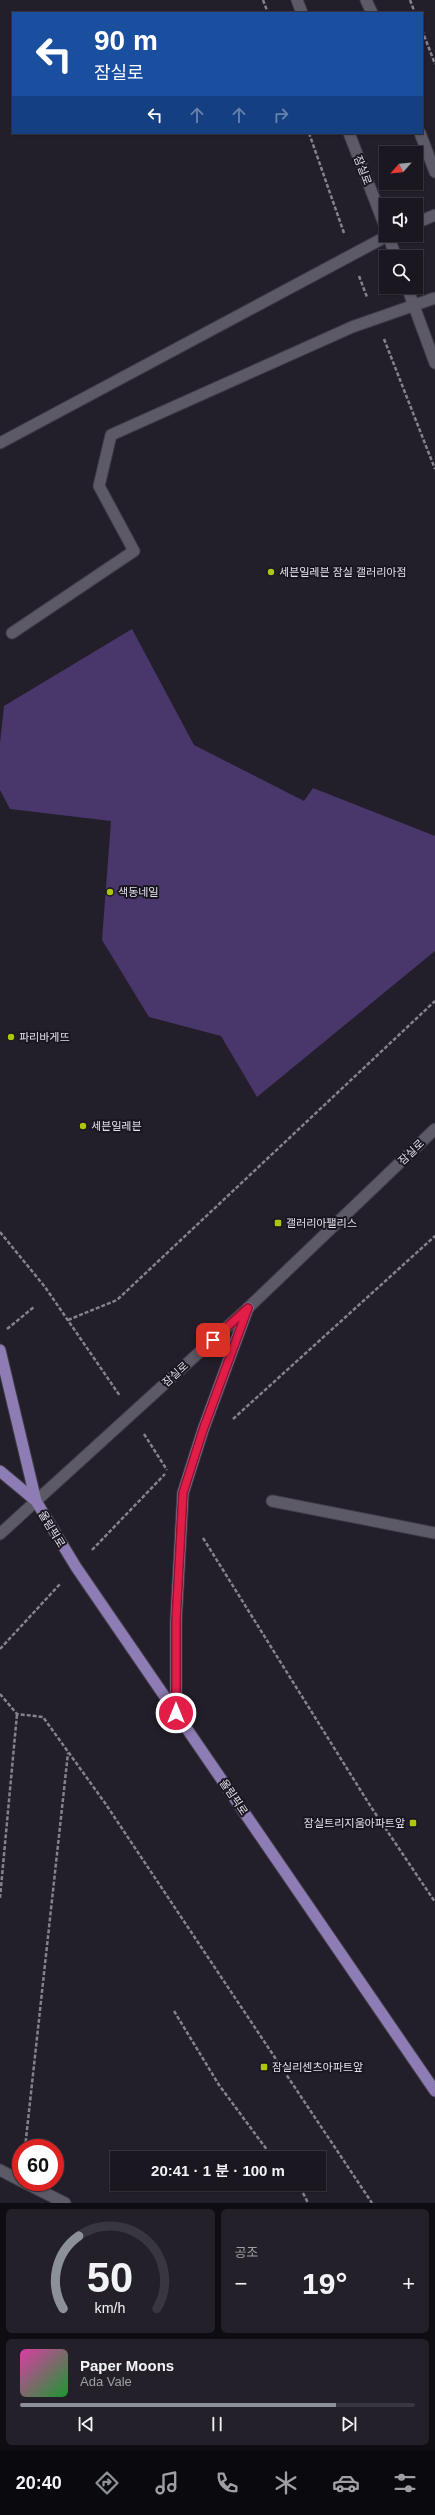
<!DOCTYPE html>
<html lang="ko">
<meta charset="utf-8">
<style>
body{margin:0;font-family:Arial,"Noto Sans KR",sans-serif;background:#232029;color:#f1f3f6;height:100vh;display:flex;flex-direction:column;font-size:15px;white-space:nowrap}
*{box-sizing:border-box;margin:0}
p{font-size:13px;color:#9f9fa5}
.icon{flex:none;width:22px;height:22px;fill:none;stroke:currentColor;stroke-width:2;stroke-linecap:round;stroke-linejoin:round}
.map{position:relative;height:2203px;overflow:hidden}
.details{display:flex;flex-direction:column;gap:6px;padding:6px;background:#0e0d12;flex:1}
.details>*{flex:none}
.hud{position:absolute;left:12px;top:12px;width:411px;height:122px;border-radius:0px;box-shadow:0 1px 3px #0004,0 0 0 1px #38363e;background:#1a4fa0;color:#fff;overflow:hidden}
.needle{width:26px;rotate:243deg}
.tools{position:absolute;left:379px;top:146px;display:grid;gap:8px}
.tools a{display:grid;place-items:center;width:44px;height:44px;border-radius:0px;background:#1a1720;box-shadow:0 1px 3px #0004,0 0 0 1px #38363e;font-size:20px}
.speed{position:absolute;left:12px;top:2139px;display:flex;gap:8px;font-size:20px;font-weight:700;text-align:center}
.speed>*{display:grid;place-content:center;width:52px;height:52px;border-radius:50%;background:#1a1720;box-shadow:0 1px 3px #0004,0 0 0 1px #38363e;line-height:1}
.speed .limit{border:6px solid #d22;background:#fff;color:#111}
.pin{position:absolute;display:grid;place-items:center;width:34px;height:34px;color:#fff;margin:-17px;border-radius:8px;box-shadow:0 2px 6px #0006}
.me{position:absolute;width:44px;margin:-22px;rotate:0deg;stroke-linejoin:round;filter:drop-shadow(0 0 3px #0008)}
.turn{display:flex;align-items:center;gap:14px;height:84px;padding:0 16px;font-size:18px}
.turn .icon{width:52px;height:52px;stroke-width:2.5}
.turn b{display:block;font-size:28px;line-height:34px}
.lanes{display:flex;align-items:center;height:38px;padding:0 16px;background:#0003;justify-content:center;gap:20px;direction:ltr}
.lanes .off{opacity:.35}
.big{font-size:30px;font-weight:600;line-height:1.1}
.details .widget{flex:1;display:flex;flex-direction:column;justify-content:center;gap:6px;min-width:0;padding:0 14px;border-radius:6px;background:#232029}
.details .dial{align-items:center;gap:0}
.dial svg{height:104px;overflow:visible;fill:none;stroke:#38363e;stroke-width:7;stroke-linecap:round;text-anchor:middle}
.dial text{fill:#f1f3f6;stroke:none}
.song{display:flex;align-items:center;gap:12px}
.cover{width:48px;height:48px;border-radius:6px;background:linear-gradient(135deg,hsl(320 70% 55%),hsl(130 70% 35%))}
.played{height:4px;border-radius:2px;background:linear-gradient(90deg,#8c9099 80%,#38363e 80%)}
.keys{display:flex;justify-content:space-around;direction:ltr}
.heat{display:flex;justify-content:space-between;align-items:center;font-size:22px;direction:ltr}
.details .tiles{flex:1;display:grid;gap:6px;grid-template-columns:1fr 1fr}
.widget:last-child{grid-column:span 2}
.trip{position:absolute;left:110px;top:2151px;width:216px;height:40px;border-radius:0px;background:#1a1720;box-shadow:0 1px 3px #0004,0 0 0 1px #38363e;font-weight:600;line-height:40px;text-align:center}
.tab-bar{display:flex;height:64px;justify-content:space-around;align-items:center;background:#0a090d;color:#9f9fa5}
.tab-bar .icon{width:28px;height:28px}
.tab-bar .on{color:#8c9099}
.tab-bar b{font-size:18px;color:#f1f3f6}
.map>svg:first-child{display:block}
.green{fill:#49366b}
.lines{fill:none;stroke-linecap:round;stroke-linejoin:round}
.service-casing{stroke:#3f3c45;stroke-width:13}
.tertiary-casing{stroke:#3f3c45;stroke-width:13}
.secondary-casing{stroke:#3f3c45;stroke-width:13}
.primary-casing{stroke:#3f3c45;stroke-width:13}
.path{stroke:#85828c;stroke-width:2.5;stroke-dasharray:4 2;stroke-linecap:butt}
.service{stroke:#5d5a67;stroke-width:11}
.tertiary{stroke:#5d5a67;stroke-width:11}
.secondary{stroke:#5d5a67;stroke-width:11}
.primary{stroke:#8e7cb4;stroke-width:11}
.route-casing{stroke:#92132f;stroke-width:10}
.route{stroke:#e11d48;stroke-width:7}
.poi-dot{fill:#aec60b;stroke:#191620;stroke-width:1.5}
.labels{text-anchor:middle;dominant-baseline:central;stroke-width:4;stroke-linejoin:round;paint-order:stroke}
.street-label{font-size:11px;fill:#e1dfe7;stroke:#191620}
.poi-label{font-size:11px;fill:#e1dfe7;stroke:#191620;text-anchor:start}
</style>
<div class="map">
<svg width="435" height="2203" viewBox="0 0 435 2203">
<rect width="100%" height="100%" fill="#221f2a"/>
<!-- green -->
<path class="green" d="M132 629 194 745 304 801 313 788 435 836V951L257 1097 221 1036 149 1017 102 940 111 821 10 809 0 790V743L4 706Z"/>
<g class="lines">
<defs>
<path id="service" d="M416 223 435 215
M0 443 389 235
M12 633 134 551 99 486 111 435 352 327 435 298
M272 1501 435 1533
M0 2170 21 2181
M23 2182 65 2203"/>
<path id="tertiary" d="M297 0 302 13
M366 0 372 13
M349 133 386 229
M420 133 435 172
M388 235 396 257
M407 287 435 363
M0 1534 36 1501"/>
<path id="secondary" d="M36 1501 248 1308 435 1129"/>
<path id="primary" d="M0 1350 36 1501 76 1567 435 2091
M0 1471 36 1501
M176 1713V1621L183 1493 203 1430 248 1308"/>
</defs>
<!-- service casing -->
<use href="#service" class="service-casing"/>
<!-- tertiary casing -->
<use href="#tertiary" class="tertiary-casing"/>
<!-- secondary casing -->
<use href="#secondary" class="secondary-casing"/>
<!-- primary casing -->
<use href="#primary" class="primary-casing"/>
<!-- path -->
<path class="path" d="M263 0 268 13
M410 0 415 13
M422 30 435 64
M309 133 344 233
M359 276 367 297
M384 339 435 469
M0 1232 45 1287 120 1396
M68 1320 117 1300 435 1001
M7 1329 34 1307
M233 1419 435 1236
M144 1434 167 1470
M203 1538 371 1807 435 1902
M92 1550 165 1474
M0 1649 60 1584
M0 1694 17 1714 43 1717 105 1803 372 2203
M0 1898 17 1714
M174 2011 219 2085 273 2158
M25 2148 68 1753
M295 2184 303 2193 308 2203"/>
<!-- service -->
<use href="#service" class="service"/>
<!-- tertiary -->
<use href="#tertiary" class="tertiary"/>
<!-- secondary -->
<use href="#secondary" class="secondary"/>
<!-- primary -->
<use href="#primary" class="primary"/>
</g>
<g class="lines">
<defs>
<path id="route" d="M176 1713V1621L183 1493 203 1430 248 1308 213 1340"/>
</defs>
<!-- route casing -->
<use href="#route" class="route-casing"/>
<!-- route -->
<use href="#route" class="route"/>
</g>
<!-- markers -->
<g class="poi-dot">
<circle cx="271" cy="572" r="4"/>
<circle cx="110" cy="892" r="4"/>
<circle cx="11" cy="1037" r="4"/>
<circle cx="83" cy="1126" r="4"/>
<rect x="274" y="1219" width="8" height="8" rx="2"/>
<rect x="409" y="1819" width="8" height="8" rx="2"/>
<rect x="260" y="2063" width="8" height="8" rx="2"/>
</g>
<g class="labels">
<!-- street labels -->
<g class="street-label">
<text transform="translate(363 170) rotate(69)">잠실로</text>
<text transform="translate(411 1152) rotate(-44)">잠실로</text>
<text transform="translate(175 1374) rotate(-42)">잠실로</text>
<text transform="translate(52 1529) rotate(59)">올림픽로</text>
<text transform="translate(234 1797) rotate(56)">올림픽로</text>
</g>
<!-- poi labels -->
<g class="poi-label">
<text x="279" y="572">세븐일레븐 잠실 갤러리아점</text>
<text x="118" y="892">색동네일</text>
<text x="19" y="1037">파리바게뜨</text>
<text x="91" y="1126">세븐일레븐</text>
<text x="286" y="1223">갤러리아팰리스</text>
<text x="405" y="1823" text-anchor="end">잠실트리지움아파트앞</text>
<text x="272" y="2067">잠실리센츠아파트앞</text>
</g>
</g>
</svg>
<div class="tools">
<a><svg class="needle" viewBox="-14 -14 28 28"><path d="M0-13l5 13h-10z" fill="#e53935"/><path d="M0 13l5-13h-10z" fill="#9f9fa5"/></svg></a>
<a><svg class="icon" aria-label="sound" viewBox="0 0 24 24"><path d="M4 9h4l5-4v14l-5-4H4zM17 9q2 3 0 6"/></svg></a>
<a><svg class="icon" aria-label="search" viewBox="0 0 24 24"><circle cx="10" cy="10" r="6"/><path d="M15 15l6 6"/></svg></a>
</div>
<div class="speed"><div class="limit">60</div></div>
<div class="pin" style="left:213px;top:1340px;background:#d93025"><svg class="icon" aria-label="arrive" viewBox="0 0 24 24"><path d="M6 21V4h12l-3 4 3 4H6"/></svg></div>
<svg class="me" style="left:176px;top:1713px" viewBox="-20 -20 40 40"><circle r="17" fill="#e11d48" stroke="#fff" stroke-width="3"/><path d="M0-11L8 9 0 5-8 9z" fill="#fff"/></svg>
<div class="trip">20:41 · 1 분 · 100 m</div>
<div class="hud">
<div class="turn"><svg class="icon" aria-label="left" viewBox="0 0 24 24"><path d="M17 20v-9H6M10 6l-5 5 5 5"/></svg><div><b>90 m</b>잠실로</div></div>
<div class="lanes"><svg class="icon" aria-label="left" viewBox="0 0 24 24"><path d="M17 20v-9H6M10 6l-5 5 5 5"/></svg><svg class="icon off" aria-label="ahead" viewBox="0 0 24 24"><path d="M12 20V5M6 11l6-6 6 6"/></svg><svg class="icon off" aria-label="ahead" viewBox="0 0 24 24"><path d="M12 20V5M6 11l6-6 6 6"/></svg><svg class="icon off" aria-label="right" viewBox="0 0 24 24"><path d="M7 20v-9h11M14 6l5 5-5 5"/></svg></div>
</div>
</div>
<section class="details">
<div class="tiles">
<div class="widget dial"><svg viewBox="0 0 100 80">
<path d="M14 69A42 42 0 1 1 86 69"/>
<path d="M14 69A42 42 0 0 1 26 13" stroke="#8c9099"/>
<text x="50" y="56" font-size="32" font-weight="700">50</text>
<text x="50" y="72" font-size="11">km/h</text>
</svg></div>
<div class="widget"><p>공조</p>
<div class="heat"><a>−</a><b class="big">19°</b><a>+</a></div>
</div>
<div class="widget">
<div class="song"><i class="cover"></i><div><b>Paper Moons</b><p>Ada Vale</p></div></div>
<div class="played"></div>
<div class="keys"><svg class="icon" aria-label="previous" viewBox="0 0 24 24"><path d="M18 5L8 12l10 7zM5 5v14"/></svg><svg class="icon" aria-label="pause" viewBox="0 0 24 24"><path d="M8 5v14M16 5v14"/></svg><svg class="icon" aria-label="next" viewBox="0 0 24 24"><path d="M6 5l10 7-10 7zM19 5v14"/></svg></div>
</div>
</div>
</section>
<nav class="tab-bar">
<b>20:40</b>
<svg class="icon on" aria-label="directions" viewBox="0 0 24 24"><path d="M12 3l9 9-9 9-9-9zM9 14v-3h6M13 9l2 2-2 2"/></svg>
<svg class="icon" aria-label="music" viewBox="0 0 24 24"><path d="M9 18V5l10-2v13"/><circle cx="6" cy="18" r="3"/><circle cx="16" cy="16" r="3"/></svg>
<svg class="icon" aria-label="phone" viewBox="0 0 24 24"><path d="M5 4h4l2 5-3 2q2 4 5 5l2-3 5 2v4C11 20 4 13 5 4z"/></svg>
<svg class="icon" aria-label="climate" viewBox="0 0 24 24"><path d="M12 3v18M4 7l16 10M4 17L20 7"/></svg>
<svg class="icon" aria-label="car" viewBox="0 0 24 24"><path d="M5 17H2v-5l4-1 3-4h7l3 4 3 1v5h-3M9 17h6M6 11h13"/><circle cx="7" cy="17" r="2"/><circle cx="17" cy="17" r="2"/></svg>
<svg class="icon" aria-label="filters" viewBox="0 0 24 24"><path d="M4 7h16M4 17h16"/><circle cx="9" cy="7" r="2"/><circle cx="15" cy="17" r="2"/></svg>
</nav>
